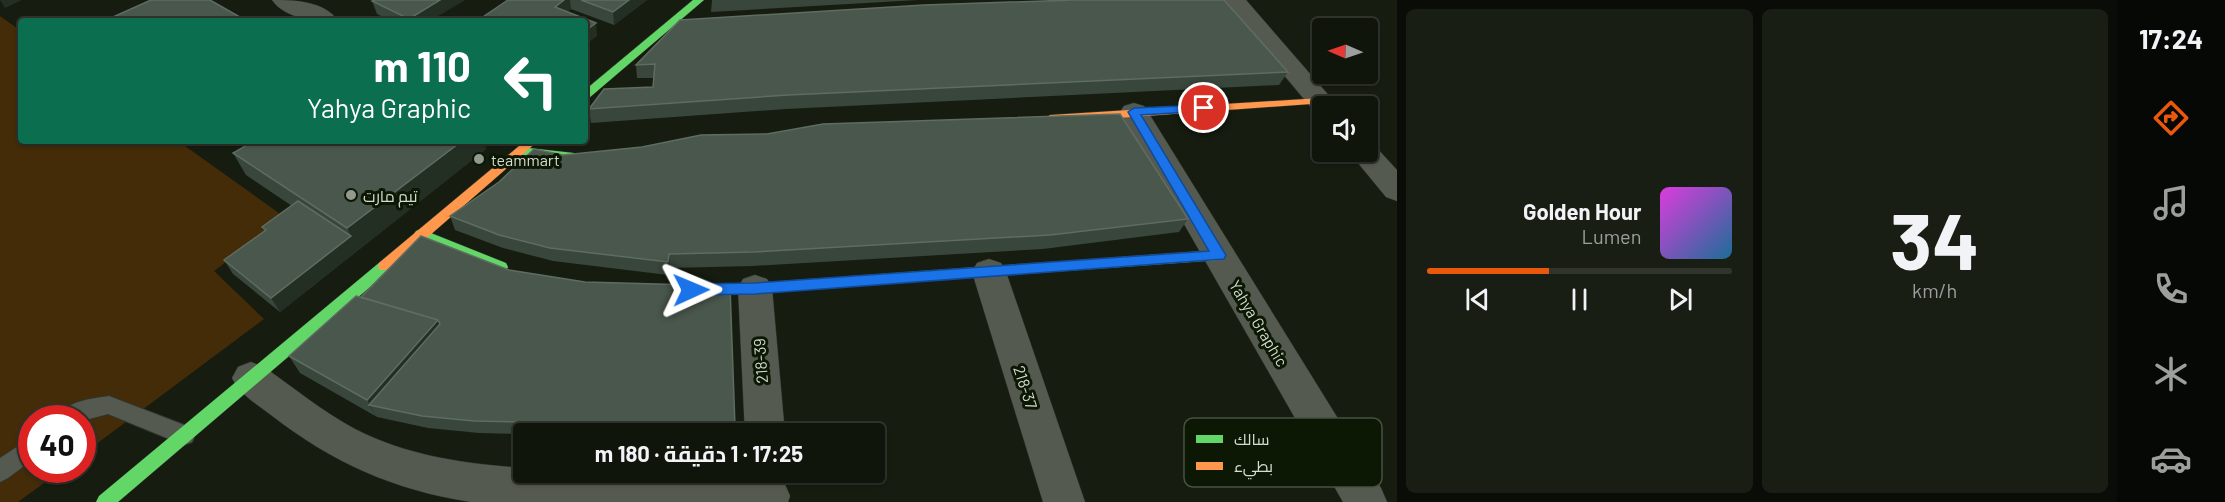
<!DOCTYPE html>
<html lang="ar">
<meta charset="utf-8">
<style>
body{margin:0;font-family:Barlow,Cairo,sans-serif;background:#191e15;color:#f1f3f6;direction:rtl;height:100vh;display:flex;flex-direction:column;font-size:22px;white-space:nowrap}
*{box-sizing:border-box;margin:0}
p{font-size:20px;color:#9c9f9d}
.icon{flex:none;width:33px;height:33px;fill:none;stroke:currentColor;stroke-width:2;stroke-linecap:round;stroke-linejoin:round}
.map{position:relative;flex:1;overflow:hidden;direction:ltr}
.side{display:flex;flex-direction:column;gap:9px;padding:9px;background:#090c07;width:720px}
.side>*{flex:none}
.top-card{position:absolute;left:18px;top:18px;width:570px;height:126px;border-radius:6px;box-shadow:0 2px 4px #0004,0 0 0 2px #30342d;direction:rtl;background:#0b6e4f;color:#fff;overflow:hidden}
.needle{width:39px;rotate:272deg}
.tools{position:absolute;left:1312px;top:18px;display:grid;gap:12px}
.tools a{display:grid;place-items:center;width:66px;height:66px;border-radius:6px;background:#10150c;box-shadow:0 2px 4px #0004,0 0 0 2px #30342d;font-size:30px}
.speed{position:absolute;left:18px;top:405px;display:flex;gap:12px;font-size:30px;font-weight:700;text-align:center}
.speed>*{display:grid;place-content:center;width:78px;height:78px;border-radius:50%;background:#10150c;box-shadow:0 2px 4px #0004,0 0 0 2px #30342d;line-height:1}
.speed .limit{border:9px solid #d22;background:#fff;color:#111}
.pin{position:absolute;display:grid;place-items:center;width:51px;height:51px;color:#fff;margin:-26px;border:3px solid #fff;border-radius:50%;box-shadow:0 2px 6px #0007}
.me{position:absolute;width:66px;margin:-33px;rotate:89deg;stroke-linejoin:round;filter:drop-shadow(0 0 4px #0008)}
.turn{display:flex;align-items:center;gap:21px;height:126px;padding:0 18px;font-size:27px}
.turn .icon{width:78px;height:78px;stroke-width:2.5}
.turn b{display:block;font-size:42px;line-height:51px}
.side .card{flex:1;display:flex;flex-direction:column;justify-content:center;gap:9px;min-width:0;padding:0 21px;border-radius:9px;background:#191e15}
.side .dial{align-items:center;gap:0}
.dial b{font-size:78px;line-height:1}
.song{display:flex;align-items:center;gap:18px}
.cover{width:72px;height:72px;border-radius:9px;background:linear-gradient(135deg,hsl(300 70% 55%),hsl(200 70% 35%))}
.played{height:6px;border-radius:3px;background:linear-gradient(90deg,#ea580c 40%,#30342d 40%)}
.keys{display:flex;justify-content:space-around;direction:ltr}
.side .tiles{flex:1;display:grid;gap:9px;grid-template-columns:repeat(2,1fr)}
.trip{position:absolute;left:513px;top:423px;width:372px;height:60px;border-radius:6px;background:#10150c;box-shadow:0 2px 4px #0004,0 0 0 2px #30342d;font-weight:700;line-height:60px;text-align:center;direction:rtl}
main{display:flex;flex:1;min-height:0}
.menu{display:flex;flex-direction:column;width:108px;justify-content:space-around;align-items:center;background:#060805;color:#9c9f9d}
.menu .icon{width:42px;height:42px}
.menu .selected{color:#ea580c}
.menu b{font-size:27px;color:#f1f3f6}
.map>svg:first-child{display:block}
.green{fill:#432c07}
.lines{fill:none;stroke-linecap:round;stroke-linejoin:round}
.lane-casing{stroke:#30352d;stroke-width:2}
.street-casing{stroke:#30352d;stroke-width:1}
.fast-casing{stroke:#30352d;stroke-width:1}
.slow-casing{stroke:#30352d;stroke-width:1}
.lane{fill:#555a51;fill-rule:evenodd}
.street{fill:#555a51;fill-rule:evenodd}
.fast{fill:#63d668;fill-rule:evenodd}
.slow{fill:#ff974d;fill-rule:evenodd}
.wall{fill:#39463c}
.shaded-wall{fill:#242f24}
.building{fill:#4a574c;stroke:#5f6c61;stroke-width:1.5}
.route{fill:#1a73e8;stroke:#114b97;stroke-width:1.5}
.poi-dot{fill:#92998d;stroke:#0c1704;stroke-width:2}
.labels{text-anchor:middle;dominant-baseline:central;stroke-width:6;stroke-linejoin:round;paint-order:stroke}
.poi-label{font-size:16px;fill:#d5ddd0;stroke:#0c1704;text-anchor:start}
.street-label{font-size:16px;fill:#d5ddd0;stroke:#0c1704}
.key{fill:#0c1704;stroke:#485241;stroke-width:1.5}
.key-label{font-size:16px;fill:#d5ddd0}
</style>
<main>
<nav class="menu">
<b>17:24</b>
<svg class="icon selected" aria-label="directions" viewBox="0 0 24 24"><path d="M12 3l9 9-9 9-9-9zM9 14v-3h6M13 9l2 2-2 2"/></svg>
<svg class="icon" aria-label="music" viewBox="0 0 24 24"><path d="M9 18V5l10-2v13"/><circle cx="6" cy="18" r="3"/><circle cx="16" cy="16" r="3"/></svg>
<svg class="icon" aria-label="phone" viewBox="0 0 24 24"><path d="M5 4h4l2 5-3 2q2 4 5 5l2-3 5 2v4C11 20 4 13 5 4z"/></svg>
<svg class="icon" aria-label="climate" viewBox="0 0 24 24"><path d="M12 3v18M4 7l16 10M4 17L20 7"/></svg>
<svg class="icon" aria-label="car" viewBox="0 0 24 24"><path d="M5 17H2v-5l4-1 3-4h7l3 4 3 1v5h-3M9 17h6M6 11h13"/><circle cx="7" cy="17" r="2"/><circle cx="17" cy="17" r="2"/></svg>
</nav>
<section class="side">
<div class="tiles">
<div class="card dial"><b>34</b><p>km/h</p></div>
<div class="card">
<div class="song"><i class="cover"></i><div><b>Golden Hour</b><p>Lumen</p></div></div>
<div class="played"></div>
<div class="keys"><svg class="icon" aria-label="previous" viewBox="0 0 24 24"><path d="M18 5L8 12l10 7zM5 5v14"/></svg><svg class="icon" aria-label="pause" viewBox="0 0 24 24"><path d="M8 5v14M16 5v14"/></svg><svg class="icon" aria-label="next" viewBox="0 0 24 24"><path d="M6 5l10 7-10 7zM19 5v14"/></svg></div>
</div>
</div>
</section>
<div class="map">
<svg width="1397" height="502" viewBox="0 0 1397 502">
<rect width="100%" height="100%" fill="#161c10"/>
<!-- green -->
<path class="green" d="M0 16 21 31V141H178L286 218 214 271 264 319 83 454 82 418H32V470H62L18 502H0Z"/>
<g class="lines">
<defs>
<path id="lane" d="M109 396 192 428 195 435 192 442 184 445 108 414 82 421V418H58C67 400 91 399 109 396Z
M32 437V460L8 478 0 482V458Z"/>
<path id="street" d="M272 0C294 0 325 1 338 21 317 21 286 20 272 0Z
M1221 0H1246L1338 106H1323V114L1315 112Z
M1134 103 1144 106 1148 112 1381 488 1387 502H1343L1120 112 1124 106Z
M1368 143 1374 145 1397 170V201L1386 197 1349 152H1368Z
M989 259 1001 263 1006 272 1085 502H1043L972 272 977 263Z
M755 275 767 279 772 288 785 434H745L738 288 743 279Z
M251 362 264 367C294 388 323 412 355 429 407 456 466 464 524 468V472L769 476 784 482 790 496 788 502H471C394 490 333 463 271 415 257 404 240 395 232 378L238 367Z"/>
<path id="fast" d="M693 0H704L589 98 585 99V90Z
M520 147 574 153 580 157 574 161 516 154 514 151Z
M421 229 506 263 508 267 506 271H496L416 237 414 234 416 231Z
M1219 250 1226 255 1219 260 755 293 685 295 680 294 678 290 680 286 685 285 755 283Z
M385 261 390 262 392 266 390 270 118 502H96L99 496 380 262Z"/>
<path id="slow" d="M1321 98 1327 101 1325 103 1050 123 1044 119 1050 115Z
M525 141H538L390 270H380L378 266 380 262Z"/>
</defs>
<!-- lane casing -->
<use href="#lane" class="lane-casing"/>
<!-- street casing -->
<use href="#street" class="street-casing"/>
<!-- fast casing -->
<use href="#fast" class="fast-casing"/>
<!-- slow casing -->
<use href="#slow" class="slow-casing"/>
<!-- lane -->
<use href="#lane" class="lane"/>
<!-- street -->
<use href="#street" class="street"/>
<!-- fast -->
<use href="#fast" class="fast"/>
<!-- slow -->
<use href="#slow" class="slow"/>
</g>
<!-- wall -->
<path class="wall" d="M508 0H647L614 25 571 9 567 12 597 36Z
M712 0H918L711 12Z
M372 1 430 21H391L377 14Z
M680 20 1288 72 1279 85 786 109 591 123 589 109 653 87 654 78H637L636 65Z
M486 149 280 312 233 274 224 260 264 231 262 227 292 206 246 175 233 153Z
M563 155 1188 219 1179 232 1043 249 753 266 670 268 668 275 553 261 503 248 455 230 450 216Z
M289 356 735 427 734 434H524L479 433 428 428 377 417 300 373Z"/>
<!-- shaded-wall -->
<path class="shaded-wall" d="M0 0H22L5 8Z
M440 0H465L430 21H409V19Z
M564 0H570L571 9 557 20 555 7Z
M629 0H647L614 25 613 12Z
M596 23 597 36 585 45V31Z
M462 141H484L486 149 280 312 271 298 351 236 347 228Z
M669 254 670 268 668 275V262Z
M438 320 445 337 369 405 377 417 367 400Z"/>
<!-- building -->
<path class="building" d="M151 0H210L247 21H104Z
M374 0H440L409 19 372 1Z
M508 0H564L555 7 596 23 585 31V21H477Z
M581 0H629L613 12Z
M1074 0H1224L1288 72 788 95 589 109 604 89 653 87 655 64 636 65 680 20 924 5Z
M1120 114 1188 219 1050 235 754 252 669 254 668 262 550 248 499 235 450 216 499 182 534 149 563 155 642 147 701 135 767 134 823 124Z
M254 141H462L347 228 233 153Z
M298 201 351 236 271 298 224 260 266 230 262 227Z
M421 236 509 270 585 282 730 286 735 427 474 421 422 416 369 405 440 324 438 320 361 297Z
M356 296 438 320 367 400 289 356Z"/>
<!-- route -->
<path class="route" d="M1204 105 1209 108 1208 111 1141 115 1224 252 1226 255 1224 259 755 294 691 295 686 293 684 290 686 286 691 284 755 283 1209 251 1128 112 1134 108Z"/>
<!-- markers -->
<g class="poi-dot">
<circle cx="479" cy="159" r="6"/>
<circle cx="351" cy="195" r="6"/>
</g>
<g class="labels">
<!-- poi labels -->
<g class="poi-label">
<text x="491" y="159">teammart</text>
<text x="363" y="195">تيم مارت</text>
</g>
<!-- street labels -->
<g class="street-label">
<text transform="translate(1259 323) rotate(59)">Yahya Graphic</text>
<text transform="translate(760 361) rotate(-94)">218-39</text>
<text transform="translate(1026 387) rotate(72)">218-37</text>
</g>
</g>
<!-- legend -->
<rect x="1184" y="418" width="198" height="69" rx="9" class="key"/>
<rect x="1196" y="435" width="27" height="8" fill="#63d668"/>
<rect x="1196" y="462" width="27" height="8" fill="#ff974d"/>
<g class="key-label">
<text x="1234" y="445">سالك</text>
<text x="1234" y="472">بطيء</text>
</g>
</svg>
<div class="tools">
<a><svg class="needle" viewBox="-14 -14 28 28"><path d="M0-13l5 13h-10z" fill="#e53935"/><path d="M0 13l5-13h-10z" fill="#9c9f9d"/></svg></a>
<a><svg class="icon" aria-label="sound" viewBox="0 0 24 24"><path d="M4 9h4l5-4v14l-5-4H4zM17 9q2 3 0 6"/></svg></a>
</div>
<div class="speed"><div class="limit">40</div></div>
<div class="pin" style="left:1204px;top:108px;background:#d93025"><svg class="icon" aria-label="arrive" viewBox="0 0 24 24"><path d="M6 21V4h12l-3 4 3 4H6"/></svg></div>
<svg class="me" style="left:691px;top:290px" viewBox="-20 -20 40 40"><path d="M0-17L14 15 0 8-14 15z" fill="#1a73e8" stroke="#fff" stroke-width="4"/></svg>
<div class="trip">17:25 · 1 دقيقة · 180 m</div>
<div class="top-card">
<div class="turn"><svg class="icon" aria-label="left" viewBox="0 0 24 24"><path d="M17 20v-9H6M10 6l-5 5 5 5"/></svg><div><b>110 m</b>Yahya Graphic</div></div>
</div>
</div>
</main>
